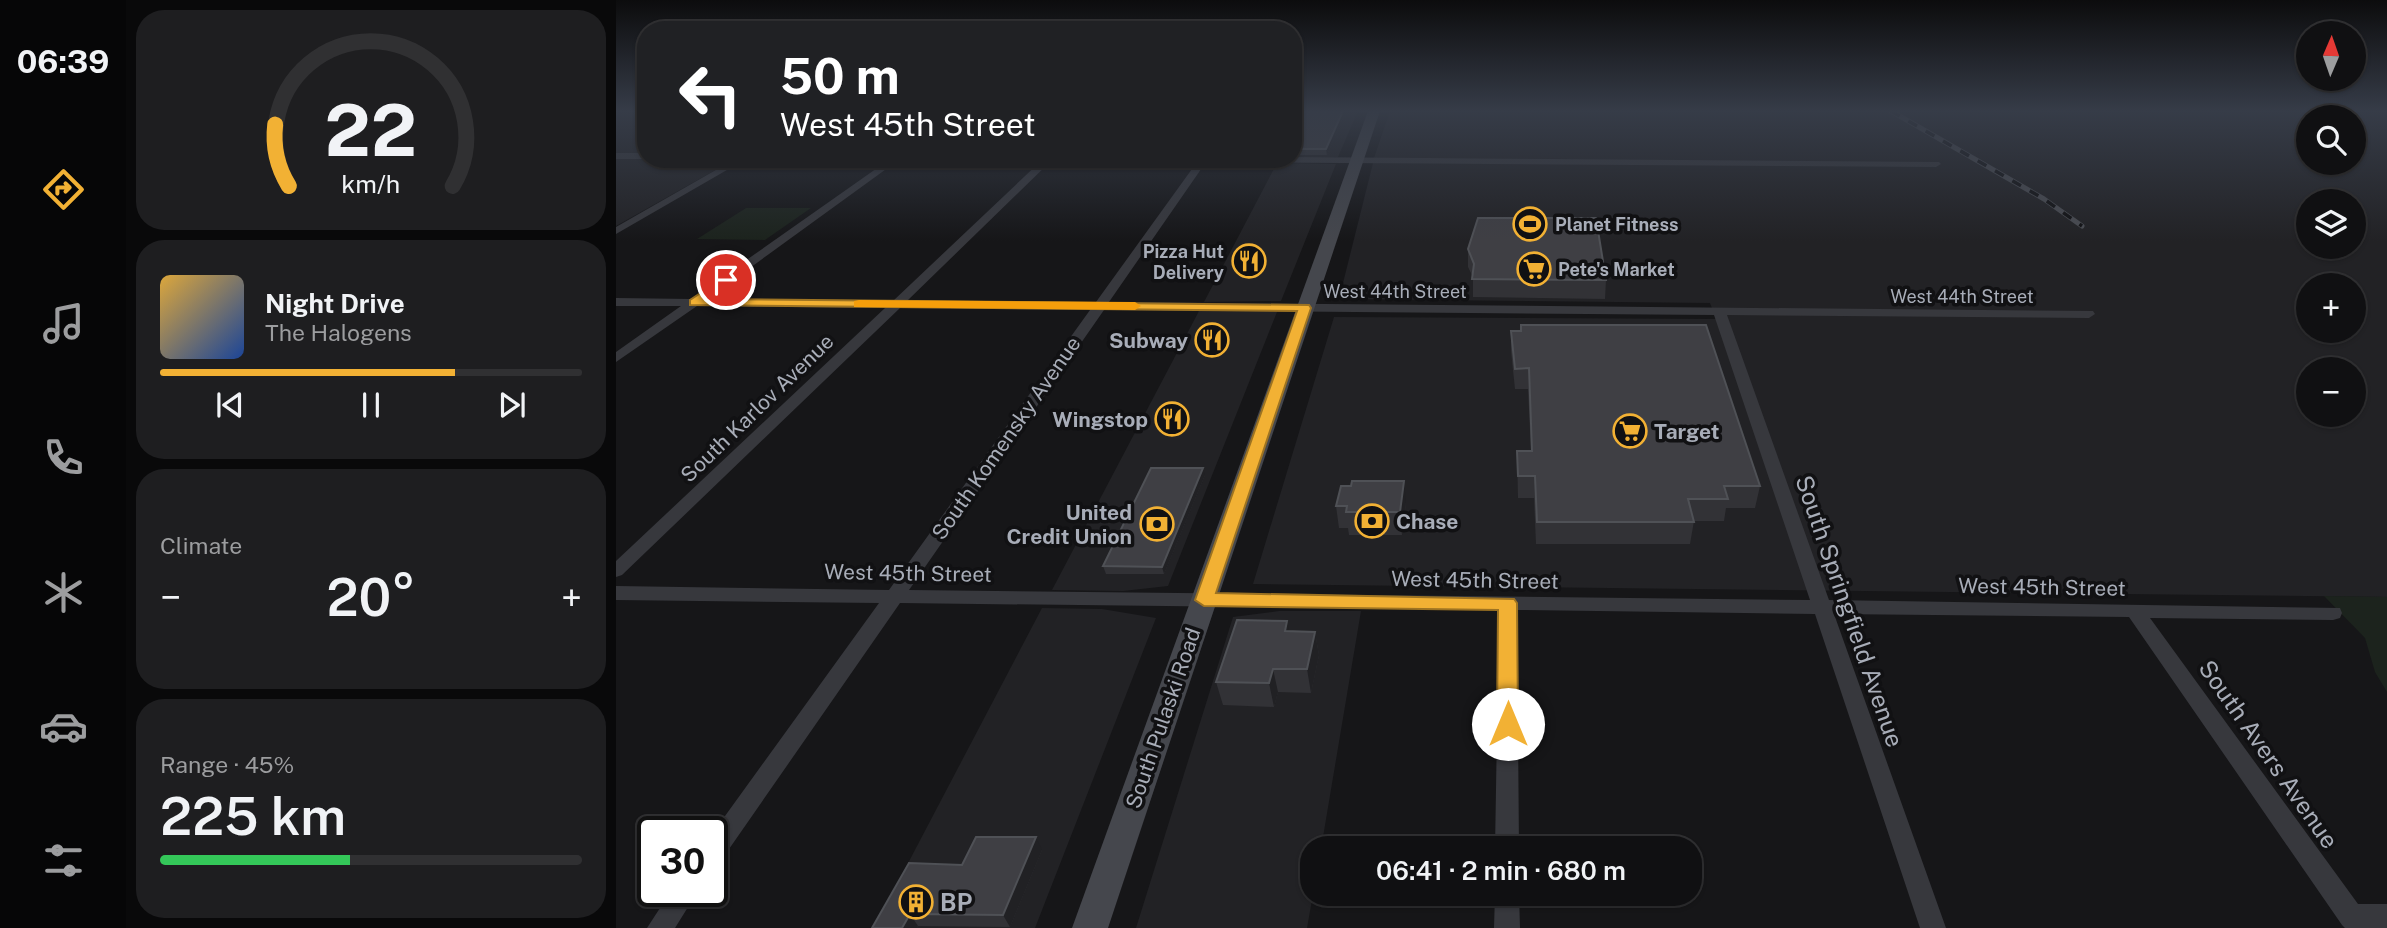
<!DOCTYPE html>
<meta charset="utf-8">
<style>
body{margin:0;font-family:"Public Sans",sans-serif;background:#1e1e20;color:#f1f3f6;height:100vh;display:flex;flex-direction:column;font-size:26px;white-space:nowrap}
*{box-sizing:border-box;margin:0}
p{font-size:23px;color:#9c9d9f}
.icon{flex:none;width:38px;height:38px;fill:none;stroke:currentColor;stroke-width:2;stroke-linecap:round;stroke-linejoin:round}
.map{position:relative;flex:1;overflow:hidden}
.panel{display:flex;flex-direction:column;gap:10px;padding:10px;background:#09090a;width:490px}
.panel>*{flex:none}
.guide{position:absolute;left:21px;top:21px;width:665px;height:147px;border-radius:28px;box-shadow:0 2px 5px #0004,0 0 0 2px #303032;background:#202124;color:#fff;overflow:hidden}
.needle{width:46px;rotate:2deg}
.controls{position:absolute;left:1680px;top:21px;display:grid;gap:14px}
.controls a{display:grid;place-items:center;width:70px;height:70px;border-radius:50%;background:#101012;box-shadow:0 2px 5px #0004,0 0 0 2px #303032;font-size:35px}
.speed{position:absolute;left:21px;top:816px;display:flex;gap:14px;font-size:35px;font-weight:700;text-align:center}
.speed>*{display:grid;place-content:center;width:91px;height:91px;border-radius:50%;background:#101012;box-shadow:0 2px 5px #0004,0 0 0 2px #303032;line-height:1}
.speed .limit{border:4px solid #111;border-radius:10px;background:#fff;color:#111}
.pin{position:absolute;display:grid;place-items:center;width:60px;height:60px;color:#fff;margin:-30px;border:4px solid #fff;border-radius:50%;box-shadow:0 2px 7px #0007}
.me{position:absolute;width:77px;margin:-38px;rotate:0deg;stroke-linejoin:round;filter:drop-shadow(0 0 5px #0008)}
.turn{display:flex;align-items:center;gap:24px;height:147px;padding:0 28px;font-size:32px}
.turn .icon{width:91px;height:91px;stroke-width:2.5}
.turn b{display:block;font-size:49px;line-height:60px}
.big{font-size:52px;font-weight:600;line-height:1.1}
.panel .tile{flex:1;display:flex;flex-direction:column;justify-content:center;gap:10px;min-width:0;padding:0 24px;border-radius:28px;background:#1e1e20}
.panel .dial{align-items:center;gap:0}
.dial svg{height:182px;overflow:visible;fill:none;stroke:#303032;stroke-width:7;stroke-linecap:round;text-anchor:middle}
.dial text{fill:#f1f3f6;stroke:none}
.song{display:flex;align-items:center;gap:21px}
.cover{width:84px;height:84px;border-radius:10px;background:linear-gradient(135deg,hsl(40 70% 55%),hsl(220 70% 35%))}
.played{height:7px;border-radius:4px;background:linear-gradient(90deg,#f2b134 70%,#303032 70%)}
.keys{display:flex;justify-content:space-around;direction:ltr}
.heat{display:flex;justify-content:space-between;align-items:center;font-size:38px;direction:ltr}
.charge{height:10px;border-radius:5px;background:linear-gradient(90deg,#34c759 45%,#303032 0)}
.trip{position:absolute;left:684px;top:836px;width:402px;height:70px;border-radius:28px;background:#101012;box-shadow:0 2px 5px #0004,0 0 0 2px #303032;font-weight:600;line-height:70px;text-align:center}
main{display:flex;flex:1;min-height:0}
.menu{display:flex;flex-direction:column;width:126px;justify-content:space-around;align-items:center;background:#060607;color:#9c9d9f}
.menu .icon{width:49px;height:49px}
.menu .on{color:#f2b134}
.menu b{font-size:32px;color:#f1f3f6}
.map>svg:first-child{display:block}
.built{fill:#222225;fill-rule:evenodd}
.green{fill:#1c231d}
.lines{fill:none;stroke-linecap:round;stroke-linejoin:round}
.street{fill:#37383d;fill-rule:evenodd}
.secondary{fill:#45474d;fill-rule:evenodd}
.rail-casing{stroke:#4a4c52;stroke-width:5}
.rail{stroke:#111113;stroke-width:3.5;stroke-dasharray:10;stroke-linecap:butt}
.wall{fill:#323236}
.shaded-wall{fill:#212124}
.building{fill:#3f3f44;stroke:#4f5156;stroke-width:2}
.route{fill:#f2b134;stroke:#9d7322;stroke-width:2}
.slow{fill:#f59e0b}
.labels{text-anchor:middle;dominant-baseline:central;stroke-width:7;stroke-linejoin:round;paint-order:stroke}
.far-poi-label{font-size:18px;font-weight:bold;fill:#a8adb8;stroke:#111113;text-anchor:start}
.far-street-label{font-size:18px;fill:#a8adb8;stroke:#111113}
.poi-label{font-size:21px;font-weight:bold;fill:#a8adb8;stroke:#111113;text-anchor:end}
.street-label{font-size:21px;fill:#a8adb8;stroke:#111113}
.near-street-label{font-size:24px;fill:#a8adb8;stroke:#111113}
.near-poi-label{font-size:24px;font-weight:bold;fill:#a8adb8;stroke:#111113;text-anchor:start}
</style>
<main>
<nav class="menu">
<b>06:39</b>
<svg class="icon on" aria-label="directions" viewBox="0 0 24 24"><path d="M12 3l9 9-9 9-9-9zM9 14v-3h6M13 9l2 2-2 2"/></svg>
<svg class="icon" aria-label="music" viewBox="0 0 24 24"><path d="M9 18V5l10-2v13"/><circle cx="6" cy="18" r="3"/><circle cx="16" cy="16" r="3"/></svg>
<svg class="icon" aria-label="phone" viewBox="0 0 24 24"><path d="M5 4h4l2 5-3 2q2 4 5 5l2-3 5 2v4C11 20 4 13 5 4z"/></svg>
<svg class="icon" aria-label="climate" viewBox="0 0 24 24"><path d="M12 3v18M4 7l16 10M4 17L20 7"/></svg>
<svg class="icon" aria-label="car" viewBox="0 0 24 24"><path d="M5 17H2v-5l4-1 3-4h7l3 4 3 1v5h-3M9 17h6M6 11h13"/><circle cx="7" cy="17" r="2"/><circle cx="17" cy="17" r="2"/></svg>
<svg class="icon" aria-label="filters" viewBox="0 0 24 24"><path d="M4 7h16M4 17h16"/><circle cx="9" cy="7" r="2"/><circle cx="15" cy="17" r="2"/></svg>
</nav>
<section class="panel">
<div class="tile dial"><svg viewBox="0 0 100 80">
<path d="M14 69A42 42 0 1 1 86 69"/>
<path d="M14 69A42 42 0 0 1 8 42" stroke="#f2b134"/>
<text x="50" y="56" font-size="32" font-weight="700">22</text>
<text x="50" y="72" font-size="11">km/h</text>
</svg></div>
<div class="tile">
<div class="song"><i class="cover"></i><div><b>Night Drive</b><p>The Halogens</p></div></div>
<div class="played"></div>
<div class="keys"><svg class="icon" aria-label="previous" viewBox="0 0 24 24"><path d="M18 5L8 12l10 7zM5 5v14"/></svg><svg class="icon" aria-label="pause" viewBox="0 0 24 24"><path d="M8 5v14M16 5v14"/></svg><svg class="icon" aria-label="next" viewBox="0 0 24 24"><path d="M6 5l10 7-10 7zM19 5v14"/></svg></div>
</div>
<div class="tile"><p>Climate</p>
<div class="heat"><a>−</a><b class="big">20°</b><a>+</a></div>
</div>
<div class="tile"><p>Range · 45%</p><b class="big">225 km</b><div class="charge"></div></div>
</section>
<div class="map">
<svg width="1771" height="928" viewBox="0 0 1771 928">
<rect width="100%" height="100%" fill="#161618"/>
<!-- built -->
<path class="built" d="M0 111H30V159H119L0 226Z
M677 111H742L722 157H677Z
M774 111H1771V597L637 584 718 317 1100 319 1094 303 723 299 757 163 959 164 958 159 758 158ZM1692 117H1738V163H1692ZM1692 201H1738V247H1692ZM1692 285H1738V331H1692ZM1692 369H1738V415H1692Z
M661 163 720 164 665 301 588 302Z
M583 311 661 312 552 586 507 591 436 590Z
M426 608 486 609 540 618 419 928H258Z
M663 611H745L705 849H696L697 894 691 928H520L617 617Z"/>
<!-- green -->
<path class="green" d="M130 208H195L149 240 81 239Z
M1708 596 1771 597V692L1759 672 1749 638Z"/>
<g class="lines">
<!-- street -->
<path class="street" d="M0 153H30V159H0Z
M677 157 1323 162 1325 164 1320 167 590 162 493 302 1477 311 1479 314 1473 318 1111 315 1213 600 1724 608 1726 613 1724 618 1717 620 1534 618 1742 904H1771V928H1729L1726 925 1513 617 1218 614 1330 928H1304L1199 614 901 610 903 849H879L883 610 284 603 104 862 96 865V834L263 603 0 600V586L273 590 474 310 284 308 6 575 0 577V561L269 308 81 306 0 362V352L65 306H0V298L75 299 274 159H284L91 299 277 301 427 159H437L291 301 480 302 581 162H536L532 159H677ZM488 310 1098 315 1194 600 293 590Z
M119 159H130L0 234V227Z
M55 891H82L59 928H31Z
M879 894H903L904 928H878Z"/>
<!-- secondary -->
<path class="secondary" d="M752 111H764L492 928H456Z"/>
<defs>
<path id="rail" d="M1275 111 1428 199 1466 226"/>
</defs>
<!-- rail casing -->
<use href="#rail" class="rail-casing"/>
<!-- rail -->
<use href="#rail" class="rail"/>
</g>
<!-- wall -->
<path class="wall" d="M677 111H730L711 155H677Z
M852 249 990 280 989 299 857 297V277L852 267Z
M895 331 1144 486 1139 508H1110L1108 521H1078L1074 544H920L918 498H902L901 451H915L912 389H899L895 351Z
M589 475 548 574H490L487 566Z
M790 503 786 535H733L732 528H723L720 506Z
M673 631 699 632 703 655 695 693 662 692 658 707 607 705 600 682Z
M426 850 394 927 302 926 301 928H256L346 865Z"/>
<!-- shaded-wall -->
<path class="shaded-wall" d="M727 111H730L711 155 710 149Z
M587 468 589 475 548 574 546 567Z
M788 481 790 503 786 535 784 512Z
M671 621 676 644 669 631Z
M699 632 703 655 695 693 691 669Z
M657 669 662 692 658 707 653 683Z
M420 837 426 850 394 927 387 915Z
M294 914 302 926 301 928H286Z"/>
<!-- building -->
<path class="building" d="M677 111H727L710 149H677Z
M862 218H980L990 280 856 279 858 264 852 249Z
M905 325H1090L1144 486H1108L1112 499H1072L1078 522H921L919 476H902L901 451H916L913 368 899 369 895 331H905Z
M535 468H587L546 567 487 566Z
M736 481H788L784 512H730L731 506H720L725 486H735Z
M621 620 671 621 669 631 699 632 691 669H657L653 683 600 682Z
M360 837H420L387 915 294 914 286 928H256L293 863 346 865Z"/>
<!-- sky -->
<linearGradient id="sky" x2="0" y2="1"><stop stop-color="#0c0c0d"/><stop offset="0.46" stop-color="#363c48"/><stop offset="1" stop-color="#363c48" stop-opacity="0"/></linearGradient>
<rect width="1771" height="241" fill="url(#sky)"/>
<!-- route -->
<path class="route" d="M110 276 116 280 114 282 91 299 693 305 695 308 600 593 898 599 901 603 902 724 899 730 892 733 884 730 881 724 882 610 588 606 579 600 681 311 74 305V300Z"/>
<!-- slow -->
<path class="slow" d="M243 300 519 302 525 306 519 310 238 307V301Z"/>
<!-- icons -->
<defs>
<symbol id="stadium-ring" viewBox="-11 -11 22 22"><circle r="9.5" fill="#111113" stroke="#f2b134" stroke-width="1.5"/><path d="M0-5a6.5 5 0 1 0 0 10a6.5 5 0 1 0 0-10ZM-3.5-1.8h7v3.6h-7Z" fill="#f2b134"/></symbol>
<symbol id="restaurant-ring" viewBox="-11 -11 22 22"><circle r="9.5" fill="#111113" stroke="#f2b134" stroke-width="1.5"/><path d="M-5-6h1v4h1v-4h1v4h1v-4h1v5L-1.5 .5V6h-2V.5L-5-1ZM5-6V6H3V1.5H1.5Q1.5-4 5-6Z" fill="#f2b134"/></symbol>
<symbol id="supermarket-ring" viewBox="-11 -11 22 22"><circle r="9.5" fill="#111113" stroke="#f2b134" stroke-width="1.5"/><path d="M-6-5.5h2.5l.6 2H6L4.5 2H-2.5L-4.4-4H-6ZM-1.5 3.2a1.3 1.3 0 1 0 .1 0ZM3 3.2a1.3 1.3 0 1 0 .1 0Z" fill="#f2b134"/></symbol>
<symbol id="bank-ring" viewBox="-11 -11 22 22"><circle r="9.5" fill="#111113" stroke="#f2b134" stroke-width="1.5"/><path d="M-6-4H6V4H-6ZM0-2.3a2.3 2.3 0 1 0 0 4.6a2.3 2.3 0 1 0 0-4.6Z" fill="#f2b134"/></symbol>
<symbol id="building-ring" viewBox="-11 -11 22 22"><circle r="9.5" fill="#111113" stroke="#f2b134" stroke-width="1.5"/><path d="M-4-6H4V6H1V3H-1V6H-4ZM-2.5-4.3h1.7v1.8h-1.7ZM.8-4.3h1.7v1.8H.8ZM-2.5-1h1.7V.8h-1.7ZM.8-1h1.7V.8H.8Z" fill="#f2b134"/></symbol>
</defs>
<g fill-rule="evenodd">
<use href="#stadium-ring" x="895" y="205" width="38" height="38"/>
<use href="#restaurant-ring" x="614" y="242" width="38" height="38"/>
<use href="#supermarket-ring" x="899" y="250" width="38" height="38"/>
<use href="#restaurant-ring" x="577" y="321" width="38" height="38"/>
<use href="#restaurant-ring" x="537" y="400" width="38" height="38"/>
<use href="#supermarket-ring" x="995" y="412" width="38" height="38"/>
<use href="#bank-ring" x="737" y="502" width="38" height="38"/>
<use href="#bank-ring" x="522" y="505" width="38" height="38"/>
<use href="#building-ring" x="281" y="883" width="38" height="38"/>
</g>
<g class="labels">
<!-- far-poi labels -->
<g class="far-poi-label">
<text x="939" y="224">Planet Fitness</text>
<text x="608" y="251" text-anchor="end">Pizza Hut<tspan x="608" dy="21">Delivery</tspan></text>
<text x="942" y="269">Pete's Market</text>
</g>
<!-- far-street labels -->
<g class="far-street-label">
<text x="779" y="291">West 44th Street</text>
<text x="1346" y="296">West 44th Street</text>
</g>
<!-- poi labels -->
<g class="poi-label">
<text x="572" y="340">Subway</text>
<text x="532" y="419">Wingstop</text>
<text x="1038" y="431" text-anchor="start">Target</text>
<text x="516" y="512">United<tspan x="516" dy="24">Credit Union</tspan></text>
<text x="780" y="521" text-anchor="start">Chase</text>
</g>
<!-- street labels -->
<g class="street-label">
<text transform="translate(141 408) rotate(-44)">South Karlov Avenue</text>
<text transform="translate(390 438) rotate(-55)">South Komensky Avenue</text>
<text transform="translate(292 573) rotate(1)">West 45th Street</text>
<text transform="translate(859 580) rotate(1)">West 45th Street</text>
<text transform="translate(1426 587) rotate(1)">West 45th Street</text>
<text transform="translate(547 718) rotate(-71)">South Pulaski Road</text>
</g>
<!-- near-street labels -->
<g class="near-street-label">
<text transform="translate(1234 611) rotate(71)">South Springfield Avenue</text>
<text transform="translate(1653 754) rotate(55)">South Avers Avenue</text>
</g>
<!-- near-poi labels -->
<g class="near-poi-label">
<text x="324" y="902">BP</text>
</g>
</g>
</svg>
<div class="controls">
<a><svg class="needle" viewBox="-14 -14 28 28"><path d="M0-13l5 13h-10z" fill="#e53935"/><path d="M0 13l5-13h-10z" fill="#9c9d9f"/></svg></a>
<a><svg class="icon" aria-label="search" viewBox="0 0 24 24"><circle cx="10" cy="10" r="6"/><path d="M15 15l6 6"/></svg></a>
<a><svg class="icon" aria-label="layers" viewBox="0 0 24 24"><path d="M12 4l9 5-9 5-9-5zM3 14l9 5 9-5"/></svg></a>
<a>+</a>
<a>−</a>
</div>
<div class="speed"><div class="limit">30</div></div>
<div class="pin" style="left:110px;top:280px;background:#d93025"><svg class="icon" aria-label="arrive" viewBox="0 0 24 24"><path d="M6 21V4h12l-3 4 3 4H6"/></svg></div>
<svg class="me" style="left:892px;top:724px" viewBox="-20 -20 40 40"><circle r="19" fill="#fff"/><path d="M0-13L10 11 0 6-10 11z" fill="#f2b134"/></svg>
<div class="trip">06:41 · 2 min · 680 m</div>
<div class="guide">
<div class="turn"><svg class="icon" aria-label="left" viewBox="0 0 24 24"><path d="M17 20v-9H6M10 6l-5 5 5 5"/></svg><div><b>50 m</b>West 45th Street</div></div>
</div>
</div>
</main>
